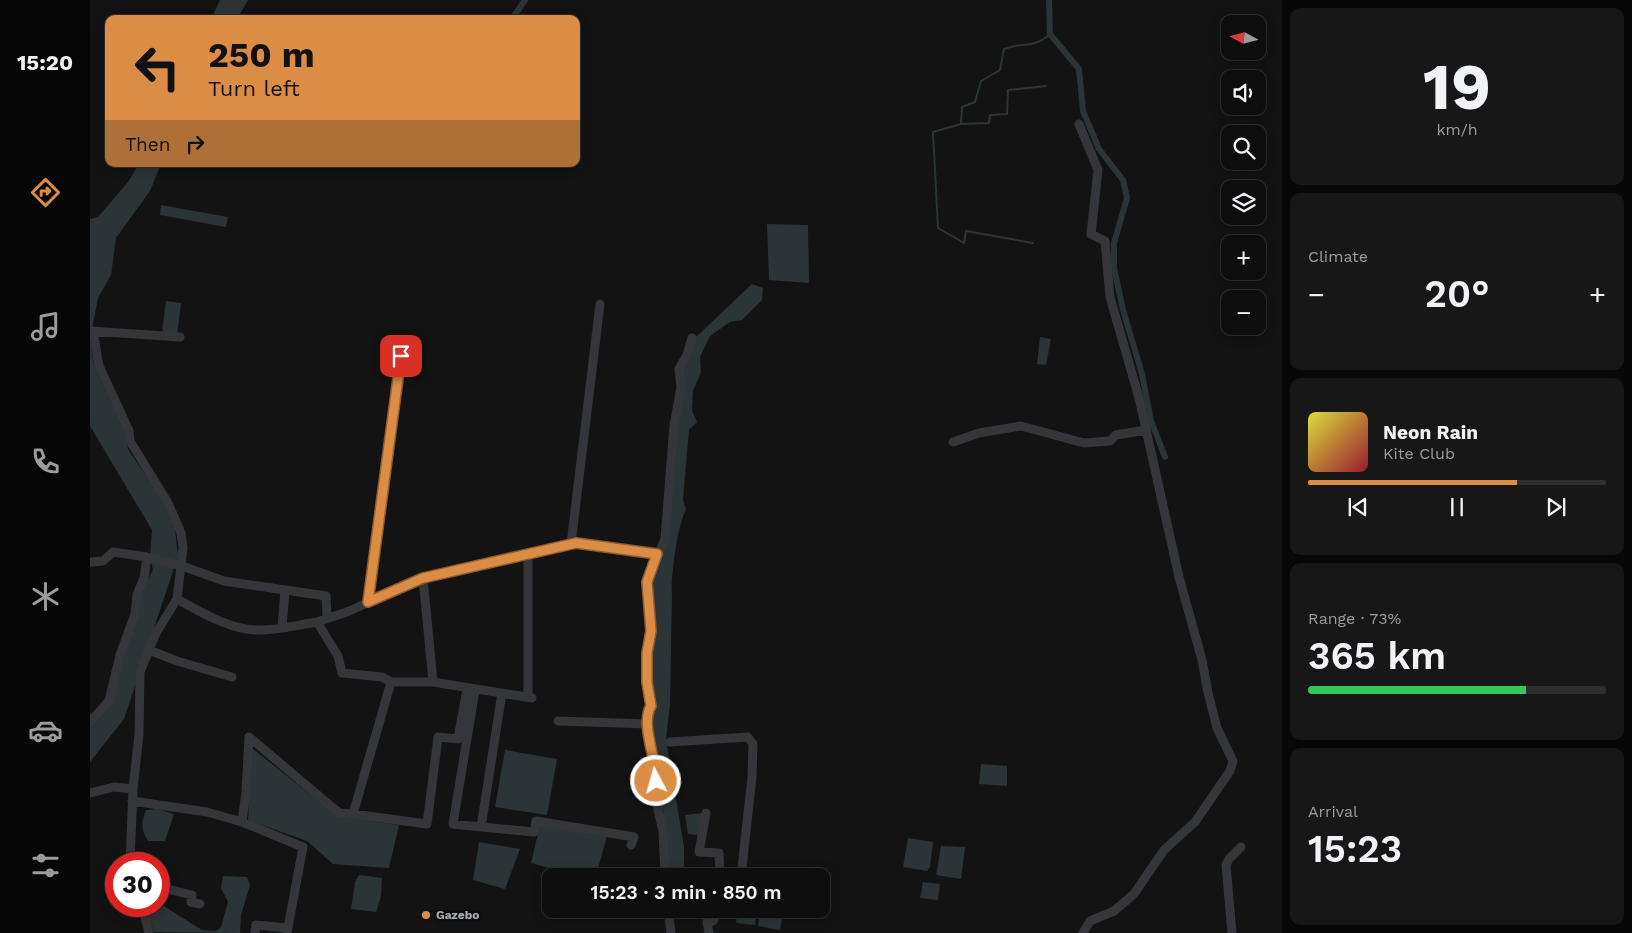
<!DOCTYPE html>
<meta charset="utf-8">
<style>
body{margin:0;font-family:"Work Sans",sans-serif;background:#171718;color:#f1f3f6;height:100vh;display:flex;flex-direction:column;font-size:19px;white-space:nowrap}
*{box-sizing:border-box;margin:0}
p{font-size:16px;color:#9b9c9e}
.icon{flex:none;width:28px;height:28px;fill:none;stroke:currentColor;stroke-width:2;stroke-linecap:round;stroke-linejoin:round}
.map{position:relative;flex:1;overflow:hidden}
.drawer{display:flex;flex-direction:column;gap:8px;padding:8px;background:#080808;width:350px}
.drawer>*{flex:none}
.top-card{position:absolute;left:15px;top:15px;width:475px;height:152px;border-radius:10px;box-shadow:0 2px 12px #0003,0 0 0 1px #2e2e2f;background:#db8d45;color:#111;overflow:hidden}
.needle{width:32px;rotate:277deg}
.fabs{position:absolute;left:1131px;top:15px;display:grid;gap:10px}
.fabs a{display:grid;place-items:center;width:45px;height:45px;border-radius:10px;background:#0e0e0f;box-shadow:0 2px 12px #0003,0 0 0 1px #2e2e2f;font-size:25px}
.speed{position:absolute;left:15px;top:852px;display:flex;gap:10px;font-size:25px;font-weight:700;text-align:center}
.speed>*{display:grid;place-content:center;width:65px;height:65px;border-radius:50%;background:#0e0e0f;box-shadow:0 2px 12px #0003,0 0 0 1px #2e2e2f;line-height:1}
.speed .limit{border:8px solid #d22;background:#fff;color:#111}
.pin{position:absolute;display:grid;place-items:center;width:42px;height:42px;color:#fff;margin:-21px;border-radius:10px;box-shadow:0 2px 8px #0006}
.me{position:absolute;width:55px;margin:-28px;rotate:354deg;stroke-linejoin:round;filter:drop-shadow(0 0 4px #0008)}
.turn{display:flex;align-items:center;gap:18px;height:105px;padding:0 20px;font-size:22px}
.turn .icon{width:65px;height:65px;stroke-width:2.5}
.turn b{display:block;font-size:35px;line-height:42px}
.then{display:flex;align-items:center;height:48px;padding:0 20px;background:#0003;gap:10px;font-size:19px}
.big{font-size:38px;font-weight:600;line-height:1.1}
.drawer .card{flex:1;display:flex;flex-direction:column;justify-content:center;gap:8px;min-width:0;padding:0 18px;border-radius:10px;background:#171718}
.drawer .dial{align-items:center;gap:0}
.dial b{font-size:65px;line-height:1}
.song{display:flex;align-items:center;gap:15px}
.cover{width:60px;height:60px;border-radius:8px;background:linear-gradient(135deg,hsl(60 70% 55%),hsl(350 70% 35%))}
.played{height:5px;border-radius:2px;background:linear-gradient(90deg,#db8d45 70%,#2e2e2f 70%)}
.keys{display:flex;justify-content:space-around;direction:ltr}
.heat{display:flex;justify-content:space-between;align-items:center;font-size:28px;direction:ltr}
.charge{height:8px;border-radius:4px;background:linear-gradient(90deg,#34c759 73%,#2e2e2f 0)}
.trip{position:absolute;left:452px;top:868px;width:288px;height:50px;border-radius:10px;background:#0e0e0f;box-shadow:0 2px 12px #0003,0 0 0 1px #2e2e2f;font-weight:600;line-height:50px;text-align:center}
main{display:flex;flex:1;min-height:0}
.tabs{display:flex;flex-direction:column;width:90px;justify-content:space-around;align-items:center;background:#060606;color:#9b9c9e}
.tabs .icon{width:35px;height:35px}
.tabs .on{color:#db8d45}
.tabs b{font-size:22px;color:#f1f3f6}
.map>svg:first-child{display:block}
.water{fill:#2b3437}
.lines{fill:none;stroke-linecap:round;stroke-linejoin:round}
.stream{stroke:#2b3437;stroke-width:2}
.canal{stroke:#2b3437;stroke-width:6}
.minor{stroke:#353639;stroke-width:9}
.route-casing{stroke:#8e5c2d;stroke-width:12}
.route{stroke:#db8d45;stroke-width:9}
.poi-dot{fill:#db8d45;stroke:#0e0e0f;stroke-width:2}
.labels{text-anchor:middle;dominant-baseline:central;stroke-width:5;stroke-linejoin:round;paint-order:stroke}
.poi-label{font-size:12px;font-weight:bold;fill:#a6adb3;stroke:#0e0e0f;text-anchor:start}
</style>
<main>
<nav class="tabs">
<b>15:20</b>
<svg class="icon on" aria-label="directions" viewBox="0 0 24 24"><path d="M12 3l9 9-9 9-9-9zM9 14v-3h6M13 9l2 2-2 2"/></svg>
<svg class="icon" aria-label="music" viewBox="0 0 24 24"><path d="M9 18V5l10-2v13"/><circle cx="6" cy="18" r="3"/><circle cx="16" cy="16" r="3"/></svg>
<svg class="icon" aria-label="phone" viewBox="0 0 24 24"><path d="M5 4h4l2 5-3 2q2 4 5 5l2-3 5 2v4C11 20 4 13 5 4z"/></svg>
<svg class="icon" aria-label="climate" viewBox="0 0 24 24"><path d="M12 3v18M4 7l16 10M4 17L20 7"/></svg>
<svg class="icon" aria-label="car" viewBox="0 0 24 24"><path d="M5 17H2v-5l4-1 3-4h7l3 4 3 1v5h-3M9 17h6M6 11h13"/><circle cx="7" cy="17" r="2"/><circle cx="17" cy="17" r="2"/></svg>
<svg class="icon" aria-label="filters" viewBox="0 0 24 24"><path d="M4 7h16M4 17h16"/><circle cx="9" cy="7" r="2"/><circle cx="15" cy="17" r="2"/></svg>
</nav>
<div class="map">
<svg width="1192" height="933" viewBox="0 0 1192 933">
<rect width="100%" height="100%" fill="#131314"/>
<!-- water -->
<path class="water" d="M130 0H158L147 19H121Z
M49 164H71L60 191 26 238 21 275 8 298 0 339 4 366 34 430 38 449 75 504 85 530 88 556 34 719 0 762V725L8 720 23 699 32 657 50 594 63 570 60 557 62 530 0 426V219L8 217 38 182Z
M71 205 138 217 136 227 70 215Z
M677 224 718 225 719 283 679 280Z
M662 284 673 288 672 300 652 320 640 322 620 336 610 357 611 372 603 391 602 410 607 422 599 430 593 499 596 510C588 522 580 580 582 595L580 704 576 739 594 847V871L579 874 573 809 565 749 561 691V652L564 616 559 592 561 576 571 559 591 369 601 353 606 337Z
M76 301 91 303 87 335 72 333Z
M950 337 961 339 956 365 947 364Z
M162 748 247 816 309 825 299 868 243 864 217 841 158 820Z
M415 750 467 759 457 815 405 807Z
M891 764 917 766V786L889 784Z
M68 809 84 814 75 841H58C51 831 51 822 56 810Z
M613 813 609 835 598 834 595 815Z
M450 825 517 836 506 876H490L441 863Z
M818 838 843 842 840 867 837 871 813 867Z
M389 842 430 849 415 889 383 880Z
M851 846 875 847 871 879 846 875Z
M269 875 292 878 291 896 286 912 261 909 265 882Z
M133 876 157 877 160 885 151 915 150 933 64 932 55 906H69V903L112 930 126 931 131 927 138 902 131 888Z
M833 882 850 884 848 900 830 898Z
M648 909H667L665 925 646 923Z
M670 909H694L690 930 668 926Z"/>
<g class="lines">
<!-- stream -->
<path class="stream" d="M956 86 918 90 917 114 900 115 899 123 871 124 872 107 885 102 891 81 910 70 914 49C934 41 942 50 960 34
M871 124 843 132 848 228 874 243 876 231 943 243"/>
<!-- canal -->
<path class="canal" d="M959 0 960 34 989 69 993 111 1009 149 1033 180 1037 198 1024 243V268L1033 310 1052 374 1061 421 1075 457
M415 19 424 16 435 0"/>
<!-- minor -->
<path class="minor" d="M989 124 1008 170 1001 234 1015 241 1020 297 1049 398 1089 577 1112 660 1118 693 1127 728 1143 761 1140 771 1105 822 1074 850 1044 894 1024 911 1000 921 993 933
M0 331 90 337
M3 331 9 366 39 431 40 441 78 503 91 533 93 548 87 599 66 633 59 650
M863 442 889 433 931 426 994 443 1020 441 1026 435 1056 430
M481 544 510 304
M438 555V697
M0 562 13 561 23 552 57 557 92 566 134 581 236 596 237 618
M333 578 257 612 227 622 248 656 252 673 292 677 301 682H343L442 698
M87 599C111 612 138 629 166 630 186 631 207 625 227 622
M278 602 311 356
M192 628 195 590
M301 682 263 814 337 824 348 737 368 739 377 689
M343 682 333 578 486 543 567 554
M385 690 363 824 391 827 412 693
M468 721 558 724
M0 722 19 701 30 655 45 614 47 595 54 578 57 557
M159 737 249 813 263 814
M580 742 658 737 663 744 662 777 651 876
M43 789 49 734 50 672 59 650 87 661 142 677
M0 793 24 787 43 789 40 864
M42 801 117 812 152 822 213 847 197 933
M616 813 609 852 629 853 630 876
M152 822 156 792 159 737
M391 827 444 832 446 821 544 837 541 845
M575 876 573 831 568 810 570 794 559 742 558 711 561 706 557 682V653L561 631 557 582 575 539 584 425 591 387 589 369 597 355 602 338
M585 876H605
M69 887 102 895 101 902 110 904
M52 906 59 933
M578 909 581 933
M165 933 166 925 198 928
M619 933 617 922 623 921 630 909
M1142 933 1136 865 1139 859 1151 847"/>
</g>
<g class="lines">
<defs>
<path id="route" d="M311 356 278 602 333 578 486 543 567 554 557 582 561 631 557 653V682L561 706C550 724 567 760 566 781"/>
</defs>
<!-- route casing -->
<use href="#route" class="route-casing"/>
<!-- route -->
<use href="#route" class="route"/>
</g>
<!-- markers -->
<circle class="poi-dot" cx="336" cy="915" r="5"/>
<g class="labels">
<!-- poi labels -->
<g class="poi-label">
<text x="346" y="915">Gazebo</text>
</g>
</g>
</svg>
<div class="fabs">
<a><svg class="needle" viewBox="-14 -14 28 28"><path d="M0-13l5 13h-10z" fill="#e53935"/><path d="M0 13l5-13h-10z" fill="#9b9c9e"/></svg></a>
<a><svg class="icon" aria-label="sound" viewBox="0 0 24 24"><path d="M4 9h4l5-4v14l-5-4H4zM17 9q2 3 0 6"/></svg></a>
<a><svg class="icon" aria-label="search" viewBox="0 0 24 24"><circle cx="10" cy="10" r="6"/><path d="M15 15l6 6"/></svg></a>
<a><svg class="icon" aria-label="layers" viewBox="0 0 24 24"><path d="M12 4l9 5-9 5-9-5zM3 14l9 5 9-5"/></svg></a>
<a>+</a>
<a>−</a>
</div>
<div class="speed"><div class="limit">30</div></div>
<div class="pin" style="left:311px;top:356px;background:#d93025"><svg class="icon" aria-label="arrive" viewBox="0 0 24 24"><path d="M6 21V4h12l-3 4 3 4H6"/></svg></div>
<svg class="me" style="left:566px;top:781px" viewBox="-20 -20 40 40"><circle r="17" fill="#db8d45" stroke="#fff" stroke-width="3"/><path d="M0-11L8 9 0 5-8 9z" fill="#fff"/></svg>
<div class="trip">15:23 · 3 min · 850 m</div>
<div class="top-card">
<div class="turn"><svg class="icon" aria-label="left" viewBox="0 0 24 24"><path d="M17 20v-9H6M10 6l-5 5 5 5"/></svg><div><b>250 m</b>Turn left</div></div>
<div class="then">Then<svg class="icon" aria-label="right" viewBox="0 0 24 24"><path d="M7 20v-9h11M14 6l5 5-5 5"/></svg></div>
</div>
</div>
<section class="drawer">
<div class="card dial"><b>19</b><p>km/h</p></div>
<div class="card"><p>Climate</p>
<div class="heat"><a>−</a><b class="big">20°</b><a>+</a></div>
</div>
<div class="card">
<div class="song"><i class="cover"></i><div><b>Neon Rain</b><p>Kite Club</p></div></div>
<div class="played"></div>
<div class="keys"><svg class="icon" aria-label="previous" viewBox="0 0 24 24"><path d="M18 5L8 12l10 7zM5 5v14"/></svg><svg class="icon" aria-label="pause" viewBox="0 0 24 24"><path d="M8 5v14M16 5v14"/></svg><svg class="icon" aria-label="next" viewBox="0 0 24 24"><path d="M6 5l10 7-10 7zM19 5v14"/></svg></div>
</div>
<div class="card"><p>Range · 73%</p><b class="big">365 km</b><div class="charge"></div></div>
<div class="card"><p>Arrival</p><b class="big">15:23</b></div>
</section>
</main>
